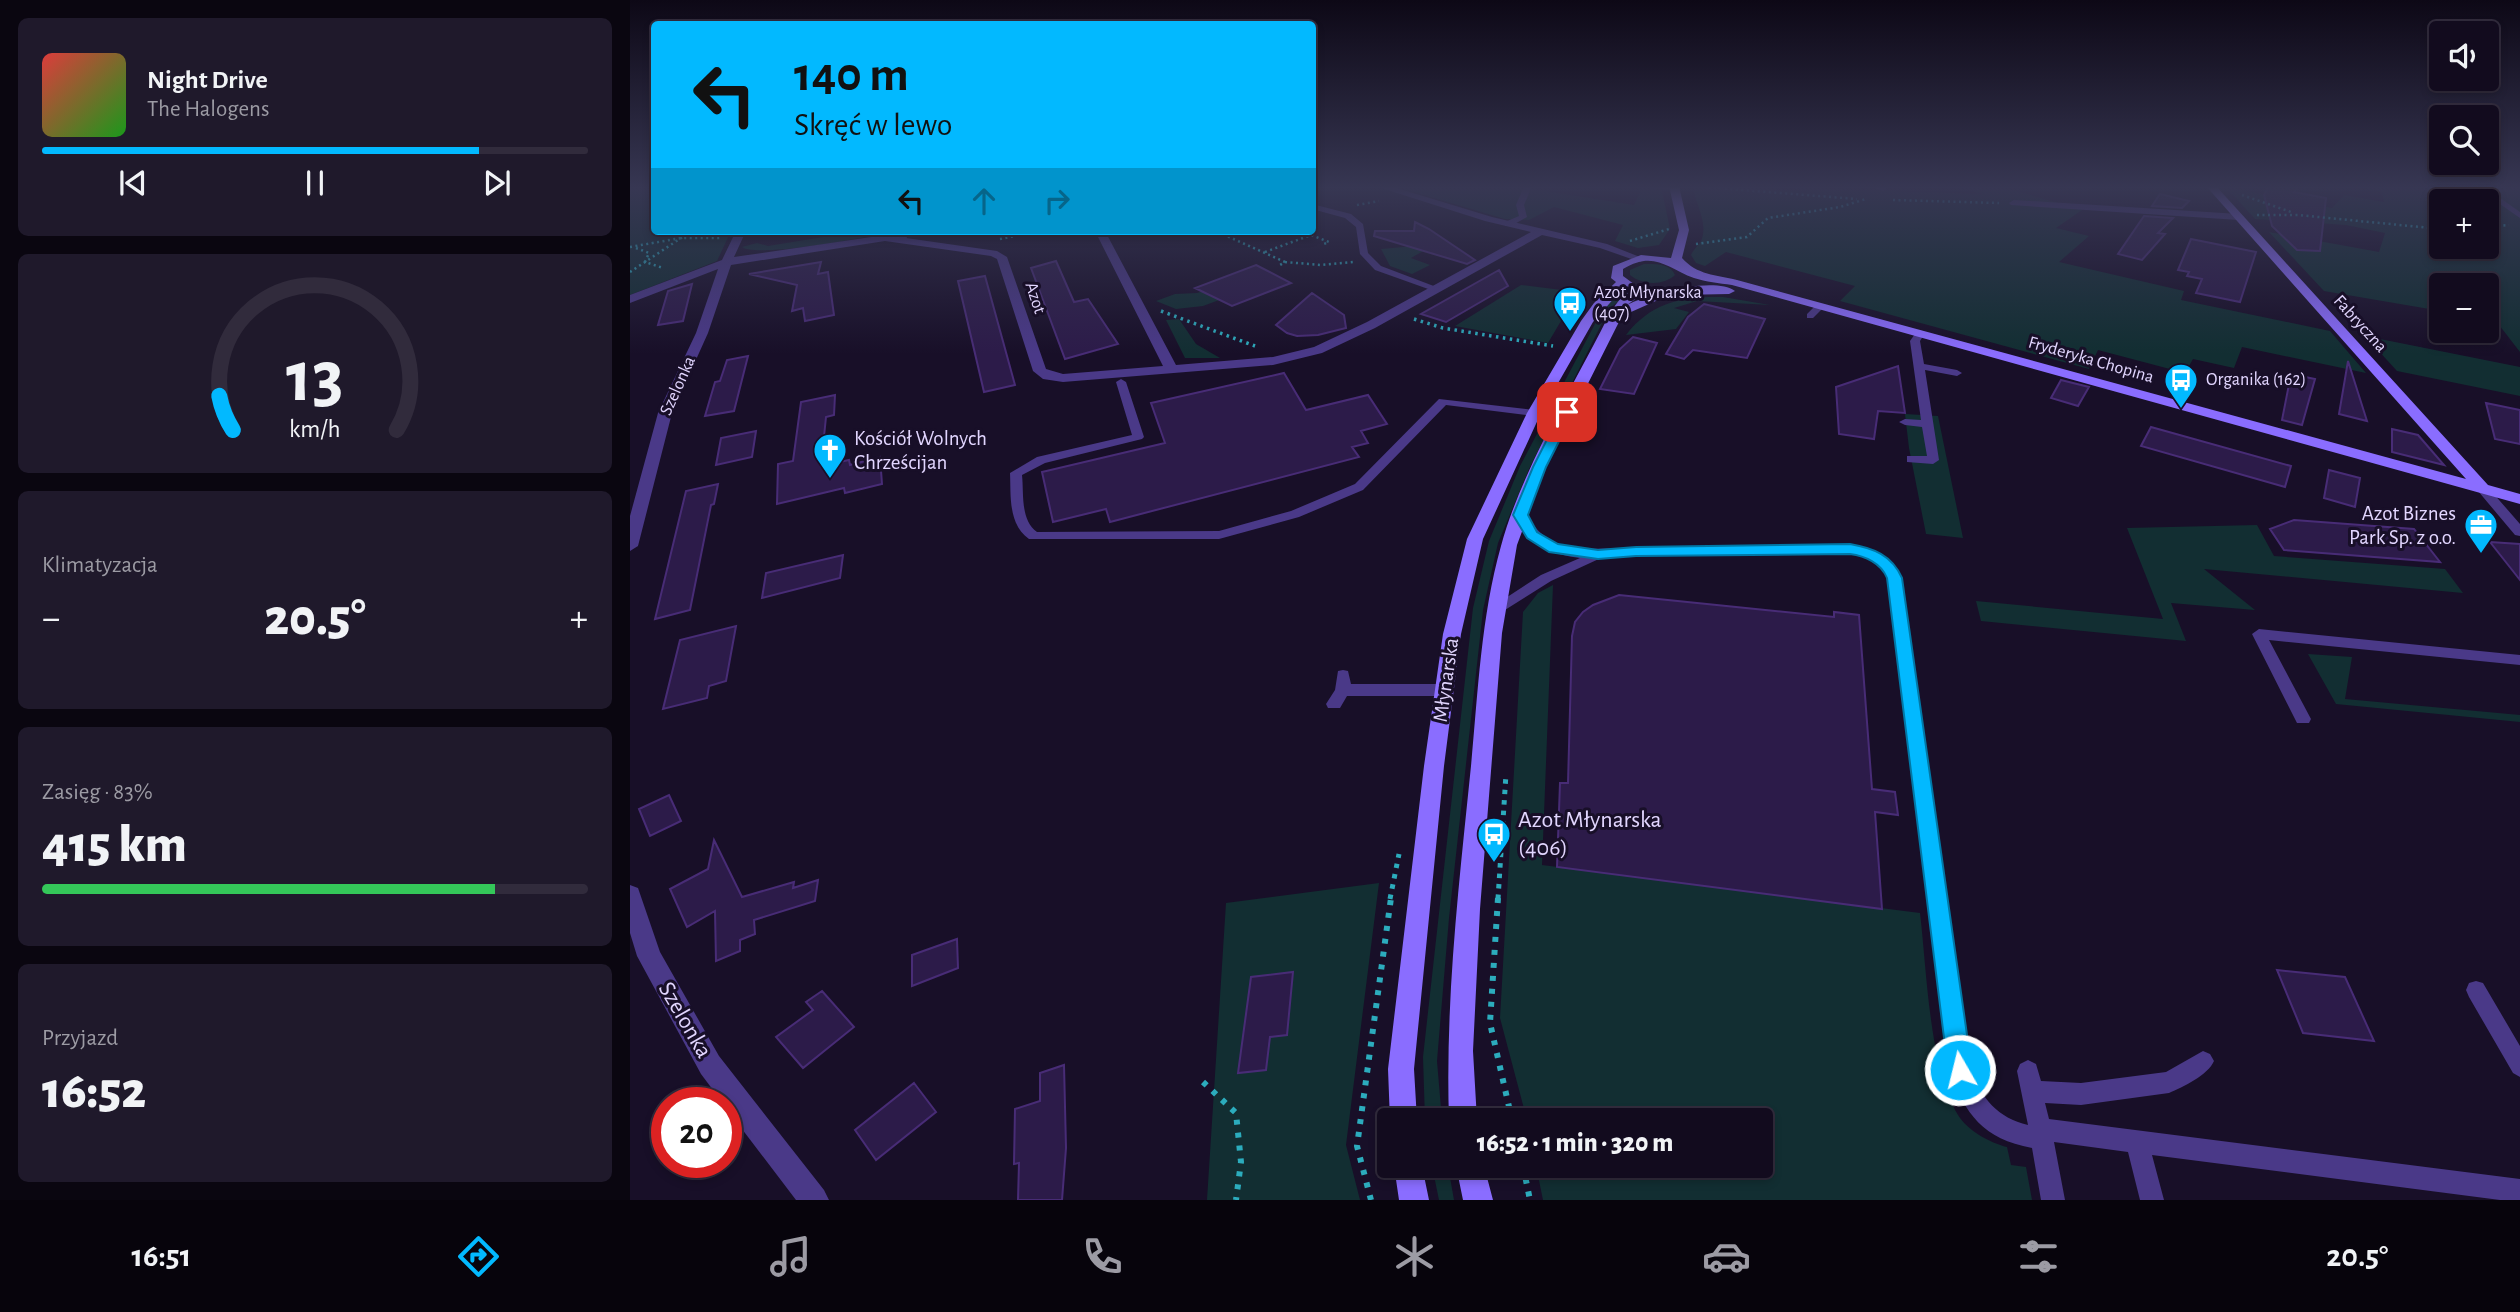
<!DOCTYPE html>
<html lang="pl">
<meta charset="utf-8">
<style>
body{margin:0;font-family:"Alegreya Sans",sans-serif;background:#1f192b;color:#f1f3f6;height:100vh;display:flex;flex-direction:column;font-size:26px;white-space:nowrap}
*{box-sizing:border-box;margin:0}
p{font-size:23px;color:#9c9ba4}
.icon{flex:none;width:38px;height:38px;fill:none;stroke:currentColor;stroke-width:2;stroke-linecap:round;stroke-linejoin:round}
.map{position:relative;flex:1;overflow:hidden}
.panel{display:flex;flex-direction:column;gap:18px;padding:18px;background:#0a0610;width:630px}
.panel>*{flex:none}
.hud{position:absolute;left:21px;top:21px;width:665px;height:214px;border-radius:7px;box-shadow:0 4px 10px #0003,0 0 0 2px #312b3c;background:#02b9ff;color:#111;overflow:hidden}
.buttons{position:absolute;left:1799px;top:21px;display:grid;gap:14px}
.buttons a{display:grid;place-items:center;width:70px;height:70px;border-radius:7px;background:#120b1e;box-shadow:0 4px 10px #0003,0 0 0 2px #312b3c;font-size:35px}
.speed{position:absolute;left:21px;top:1087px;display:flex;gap:14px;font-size:35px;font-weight:700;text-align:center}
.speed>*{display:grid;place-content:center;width:91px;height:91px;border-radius:50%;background:#120b1e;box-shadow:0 4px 10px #0003,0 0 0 2px #312b3c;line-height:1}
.speed .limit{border:10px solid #d22;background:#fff;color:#111}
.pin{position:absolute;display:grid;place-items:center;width:60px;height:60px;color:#fff;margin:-30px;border-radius:14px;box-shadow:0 4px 10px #0006}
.me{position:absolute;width:77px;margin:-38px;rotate:352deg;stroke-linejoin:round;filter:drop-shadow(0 0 5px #0008)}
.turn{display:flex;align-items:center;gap:24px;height:147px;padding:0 28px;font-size:32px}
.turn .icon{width:91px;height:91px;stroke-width:2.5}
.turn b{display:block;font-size:49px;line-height:60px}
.lanes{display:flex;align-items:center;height:66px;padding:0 28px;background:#0003;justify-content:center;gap:35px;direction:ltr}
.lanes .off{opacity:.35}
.big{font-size:52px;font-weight:800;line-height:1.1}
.panel .widget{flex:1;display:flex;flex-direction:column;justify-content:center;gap:10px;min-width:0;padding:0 24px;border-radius:10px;background:#1f192b}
.panel .dial{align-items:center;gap:0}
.dial svg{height:182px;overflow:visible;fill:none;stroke:#312b3c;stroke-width:7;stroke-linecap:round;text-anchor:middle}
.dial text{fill:#f1f3f6;stroke:none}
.song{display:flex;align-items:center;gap:21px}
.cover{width:84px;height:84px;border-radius:10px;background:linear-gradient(135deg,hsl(0 70% 55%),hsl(120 70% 35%))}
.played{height:7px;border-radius:4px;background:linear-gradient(90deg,#02b9ff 80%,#312b3c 80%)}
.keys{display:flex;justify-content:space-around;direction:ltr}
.heat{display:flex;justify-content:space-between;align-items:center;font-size:38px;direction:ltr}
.charge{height:10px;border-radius:5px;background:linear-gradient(90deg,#34c759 83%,#312b3c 0)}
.trip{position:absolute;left:747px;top:1108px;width:396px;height:70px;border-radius:7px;background:#120b1e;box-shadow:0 4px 10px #0003,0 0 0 2px #312b3c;font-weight:800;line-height:70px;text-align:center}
.dock{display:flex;height:112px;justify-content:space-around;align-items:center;background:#07040c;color:#9c9ba4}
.dock .icon{width:49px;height:49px}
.dock .current{color:#02b9ff}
.dock b{font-size:32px;color:#f1f3f6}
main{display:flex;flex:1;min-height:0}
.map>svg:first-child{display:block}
.green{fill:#122e32;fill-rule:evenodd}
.building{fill:#2c1b49;stroke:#482c76;stroke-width:2}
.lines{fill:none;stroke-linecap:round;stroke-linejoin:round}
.path-far3{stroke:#2cacbd;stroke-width:2.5;stroke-dasharray:2 3.5;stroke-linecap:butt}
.path-far2{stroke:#2cacbd;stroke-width:3.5;stroke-dasharray:2.5 4.5;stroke-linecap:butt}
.path-far1{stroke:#2cacbd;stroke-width:5;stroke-dasharray:4.5 6;stroke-linecap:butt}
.path{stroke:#2cacbd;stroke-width:6;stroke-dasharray:5 8;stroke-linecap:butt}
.lane{fill:#4a3988;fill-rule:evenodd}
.street{fill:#4a3988;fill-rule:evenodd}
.secondary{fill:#8a6dff;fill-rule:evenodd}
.route{fill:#02b9ff;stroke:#0178a6;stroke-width:2}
.labels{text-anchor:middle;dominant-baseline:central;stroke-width:6;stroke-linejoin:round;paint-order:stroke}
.far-poi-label{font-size:18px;fill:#e2d6ff;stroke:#180f28;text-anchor:start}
.far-street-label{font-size:18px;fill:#e2d6ff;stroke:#180f28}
.poi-label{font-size:21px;fill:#e2d6ff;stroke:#180f28;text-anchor:start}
.street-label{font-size:21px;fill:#e2d6ff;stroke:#180f28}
.near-poi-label{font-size:24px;fill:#e2d6ff;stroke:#180f28;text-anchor:start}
.near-street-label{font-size:24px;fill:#e2d6ff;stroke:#180f28}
</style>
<main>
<section class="panel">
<div class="widget">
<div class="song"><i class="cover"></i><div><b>Night Drive</b><p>The Halogens</p></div></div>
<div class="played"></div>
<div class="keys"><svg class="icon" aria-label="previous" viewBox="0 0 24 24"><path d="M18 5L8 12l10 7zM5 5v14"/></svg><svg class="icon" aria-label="pause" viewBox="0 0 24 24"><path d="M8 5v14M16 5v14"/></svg><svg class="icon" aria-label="next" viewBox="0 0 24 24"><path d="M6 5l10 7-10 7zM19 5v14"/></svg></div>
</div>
<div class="widget dial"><svg viewBox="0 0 100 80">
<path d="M14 69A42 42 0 1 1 86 69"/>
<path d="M14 69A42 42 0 0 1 8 54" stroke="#02b9ff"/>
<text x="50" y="56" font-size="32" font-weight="700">13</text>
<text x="50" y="72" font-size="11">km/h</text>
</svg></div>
<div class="widget"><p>Klimatyzacja</p>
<div class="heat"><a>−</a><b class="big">20.5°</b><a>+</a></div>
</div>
<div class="widget"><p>Zasięg · 83%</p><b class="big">415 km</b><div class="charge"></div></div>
<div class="widget"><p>Przyjazd</p><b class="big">16:52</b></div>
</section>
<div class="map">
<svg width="1890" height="1200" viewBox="0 0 1890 1200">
<rect width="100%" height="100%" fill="#180f28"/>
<!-- green -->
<path class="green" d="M0 186H24V231H101L87 261 0 295Z
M764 186H883L1004 205 1013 186H1031L1040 229 1029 245 1008 248 985 241 993 225 924 207 899 220 875 219Z
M1063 186H1106L1178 192 1166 188 1352 194 1323 186H1369L1452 210 1426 228 1459 236 1429 262 1554 291 1551 300 1700 331 1736 373 1612 347 1604 368 1563 359 1555 373 1468 350 1459 369 1210 301 1225 286 1096 252 1075 266 1066 263 1061 255C1063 250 1068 246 1071 241 1079 223 1065 204 1063 186Z
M1738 186H1890V352L1866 321 1857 319V285H1811V311L1694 291 1639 232 1749 252 1755 233 1716 225 1625 219 1596 187 1702 208 1714 195 1754 202 1752 192 1738 190ZM1811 201H1857V247H1811Z
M230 231H260C238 238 126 258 112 247L127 243 138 246Z
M796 245 795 250 781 258 800 265 782 274 760 266 751 249Z
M1014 264C1025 264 1040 263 1045 275 1033 286 1012 285 1000 275V270Z
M604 281 616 290 573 306 546 309 526 301 545 294 567 293Z
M891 285 948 292 918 343 825 326Z
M997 287 1003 289 980 308 972 323 899 469 868 543 853 610 819 918 807 1061 812 1120H795L793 1057 843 608 859 541 890 466 966 322 976 306Z
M1093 297 1140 305 1067 301 1044 308 1059 312 1046 329 996 335C1021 302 1053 296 1093 297Z
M549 319 566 344 590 358H555L536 320Z
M1735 336 1890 367V396L1767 371Z
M1275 414 1308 416 1333 538 1296 534 1279 448Z
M1627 525 1644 556 1815 569 1833 593 1574 569 1625 610 1541 603 1556 641 1351 621 1346 601 1533 619 1497 528Z
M923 585 912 865 1290 913C1297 971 1299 1067 1328 1115 1337 1130 1360 1143 1377 1147L1381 1165 1396 1167 1402 1200H913L906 1166H1130V1120H897L870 1018 893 612 908 593Z
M1678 654 1722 657 1715 699 1890 715V722L1706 704Z
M749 883 716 1145 730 1200H577L596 903Z
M802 1166H818L824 1200H809Z"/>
<!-- building -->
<path class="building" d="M1639 186H1668L1664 192 1696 198 1690 251 1667 250 1642 226 1634 195Z
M1530 194 1559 201 1552 208 1522 206Z
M1514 216 1543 218 1528 233 1535 234 1512 260 1488 254Z
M785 222 799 229 845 260 837 264 744 236 745 231H784Z
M1561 239 1626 252 1610 302 1566 293 1572 279 1557 276 1559 272 1548 270Z
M426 261 444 302 458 299 488 344 435 359 401 268Z
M191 262 188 274 198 272 204 315 175 321 173 308 162 311 167 285 119 274Z
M626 265 661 283 602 306 565 288Z
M869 270 878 286 816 322 791 314Z
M355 276 385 385 354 392 328 281Z
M62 284 53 321 28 325 38 291Z
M682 293 714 315 716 328 688 335 667 336 657 333 646 325Z
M1074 304 1135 319 1117 358 1063 350 1054 359 1036 354 1058 317Z
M1003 337 1027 343 1004 394 970 389 990 349Z
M118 356 104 411 75 416 85 382 90 381 97 360Z
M1718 361 1737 421 1709 414Z
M1268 366 1275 413 1248 411 1244 439 1209 434 1206 387Z
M654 373 676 410 738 395 757 424 731 431 738 443 722 447 729 457 480 522 476 509 423 522 412 472 535 443 521 403Z
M1661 374 1685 379 1672 425 1652 420Z
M1431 380 1459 387 1448 406 1421 398Z
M205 395 204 415 196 417 191 466 219 460 220 465 250 457 252 484 215 493 214 488 147 504 148 464 163 461 171 402Z
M1856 403 1890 410V444L1865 439Z
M1521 427 1661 466 1655 487 1511 446Z
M1762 429 1788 435 1814 465 1762 452Z
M126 431 122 457 86 465 91 438Z
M1699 470 1730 478 1725 507 1694 498Z
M88 484 84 504 81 505 60 610 25 619 56 491Z
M1664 520 1784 529 1810 562 1654 550 1640 529Z
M1860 542 1890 544V580Z
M213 555 210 578 132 598 136 573Z
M989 595 1204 617V612L1229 615 1242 789 1265 792 1268 815 1245 812 1252 909 927 867 930 783H938L942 636 945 622 953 612 963 605Z
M106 626 96 681 79 686 77 698 33 709 50 640Z
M39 795 51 821 20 836 9 809Z
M84 840 112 897 164 882 163 888 188 880 185 901 124 920 125 934 110 940V951L86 961 85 911 57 927 40 889 78 869Z
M327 939 328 968 282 986V955Z
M1647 970 1715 977 1744 1041 1673 1033Z
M663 972 657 1035 640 1037 636 1070 608 1073 621 977Z
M192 991 224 1027 173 1068 146 1037 183 1010 176 1002Z
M434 1065 436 1148 432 1200H388L389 1163 384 1164 385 1109 410 1101V1073Z
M284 1083 306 1112 246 1160 225 1130Z"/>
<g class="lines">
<!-- path-far3 -->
<path class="path-far3" d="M1062 186 1227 199
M1612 195 1664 213
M1263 200 1369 203
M727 205 749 201
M1627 215H1668L1811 229
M1857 227 1879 225
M573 232 578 231
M588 232 655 262 650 265
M349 235 363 231
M370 239 411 231
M1000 241 1039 229
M1066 244 1117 237 1138 218 1210 207 1236 199
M0 247 51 238H90
M6 248 19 253 15 262 33 268
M635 252 681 235 699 242 694 244
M655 262 691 265 724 262
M0 272 51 238 68 231"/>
<!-- path-far2 -->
<path class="path-far2" d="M531 311 625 346
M784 319 813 328 923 346"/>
<!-- path-far1 -->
<path class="path-far1" d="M760 899 769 854
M868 899 876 774"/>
<!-- path -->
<path class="path" d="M868 898 860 1023 882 1120
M573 1082 606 1113 611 1162 606 1200
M893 1166 900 1200
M741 1200 727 1146 761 898"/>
<!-- lane -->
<path class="lane" d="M894 186H902L894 205 897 217 881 226H875V222L889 216 886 205Z
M1011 186H1045L1048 188 1044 190 1015 188Z
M1240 186H1252L1257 189 1253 191Z
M1844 186H1853L1890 212V218Z
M682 204 721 214 733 224 738 253 751 266 809 288 801 290 745 270 730 254 726 227 715 218 682 209Z
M270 231H278L276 242 269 240Z
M1186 305 1194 307 1183 318H1177V314Z
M1290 330 1295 333 1290 341 1294 364 1327 370 1332 373 1327 376 1295 370 1309 460 1303 464 1277 462V456H1297L1292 427 1275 425 1269 422 1275 419 1291 420 1280 341 1287 331Z
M491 379 496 382 514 437 512 439 415 463 392 475C394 493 390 520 407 532L589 531 661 511 725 484 809 399 904 410 910 413 904 416 816 405 733 490 669 517 589 539H399C378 524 381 496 380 473L407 457 502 435 486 382Z
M937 409 959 412 965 415 959 418 933 414 931 412Z
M1852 484 1856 485 1890 524V536L1885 535 1848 491 1846 488Z
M890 511 894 512C909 535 921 545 948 549L1220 545C1244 549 1260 556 1272 578L1341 1070C1351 1098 1368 1118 1398 1125L1387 1071 1390 1064 1398 1060 1406 1064 1411 1081 1451 1083 1536 1072 1573 1051 1580 1054 1584 1061C1578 1075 1553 1087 1539 1093L1451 1105 1415 1103 1419 1119 1890 1179V1200H1870L1522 1155 1534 1200H1510L1498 1152 1424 1142 1435 1200H1411L1402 1148C1353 1139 1335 1114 1319 1070L1258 578C1250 562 1237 556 1220 553L1020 555 971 558 921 581 867 615 860 610 862 607 911 575 950 558C915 553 901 545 884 515Z
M1629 629 1890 655V665L1639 640 1681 719 1679 723H1667L1622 634Z
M713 670 718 671 721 684H814L819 686 822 690 819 694 814 696H717L710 708H698L696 704 705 690 708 671Z
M1846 981 1853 983 1890 1046V1077L1883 1073 1839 997 1836 990 1839 983Z"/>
<!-- street -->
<path class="street" d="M745 186H760L862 217 977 244 1015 259 1010 262 970 248 912 235 745 328 692 353 643 365 433 382 413 379 403 371 367 259 361 256 255 241 101 265 78 333 42 413 8 546 0 551V516L28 413 66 333 88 269 0 303V295L92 260 106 231H116L104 257 255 235 367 251 377 257 416 369 433 374 533 366 465 231H475L546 365 643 357 684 347 737 322 901 232 855 221Z
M1384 200 1609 214 1614 217 1609 220 1381 205 1379 203Z
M0 885 8 888 30 952 89 1056 194 1190 199 1200H166L96 1108V1102H92L71 1074 7 956 0 933Z"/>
<!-- secondary -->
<path class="secondary" d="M1039 186H1049L1059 230 1052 258C1067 275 1086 275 1107 280L1836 479 1576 186H1586L1858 485 1890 494V504L1102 285C1089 283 1076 282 1064 278 1037 268 1024 250 993 269V276L1008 287 1015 285 1021 288 997 305C1018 294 1084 276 1105 291L1099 294 1048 295 1028 300 1001 312 997 311V306L916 467 887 545 872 633 850 909 843 1051 847 1120H819C815 1001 829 884 841 766 848 693 851 617 871 546 892 468 945 384 981 311L990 299 1003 289 995 286 963 322 911 413 853 539 831 634 814 766 784 1069 787 1120 760 1121 758 1069 794 766 813 634 837 539 897 413 951 321 964 303 986 282 981 278 983 266 1011 255 1041 258 1049 230Z
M764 1166H792L799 1200H769Z
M826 1166H854L863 1200H833Z"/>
</g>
<!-- sky -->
<linearGradient id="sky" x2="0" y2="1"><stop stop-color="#0d0816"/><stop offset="0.53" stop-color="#373753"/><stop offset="1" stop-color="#373753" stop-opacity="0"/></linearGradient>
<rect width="1890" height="354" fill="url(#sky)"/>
<!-- route -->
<path class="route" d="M937 408 944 412 916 467 898 515 907 532 928 544 968 550 1006 547 1220 544C1243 548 1262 555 1272 578L1342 1070 1338 1079 1330 1082 1321 1079 1318 1070 1257 578C1251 563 1235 556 1220 554L1006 556 968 559 919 552 897 538 883 515 903 467 931 412Z"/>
<!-- icons -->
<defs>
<symbol id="bus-pin" viewBox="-11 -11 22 30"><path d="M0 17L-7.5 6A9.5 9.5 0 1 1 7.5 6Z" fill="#02b9ff" stroke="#180f28"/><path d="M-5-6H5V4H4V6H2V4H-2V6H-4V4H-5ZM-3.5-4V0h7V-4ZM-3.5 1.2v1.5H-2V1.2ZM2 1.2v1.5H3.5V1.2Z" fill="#fff"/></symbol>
<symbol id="church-pin" viewBox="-11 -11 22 30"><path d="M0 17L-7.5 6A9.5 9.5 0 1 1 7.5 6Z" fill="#02b9ff" stroke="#180f28"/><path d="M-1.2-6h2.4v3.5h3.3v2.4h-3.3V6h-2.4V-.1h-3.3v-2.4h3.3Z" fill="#fff"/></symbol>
<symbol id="office-pin" viewBox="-11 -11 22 30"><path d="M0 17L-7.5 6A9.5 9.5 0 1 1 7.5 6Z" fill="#02b9ff" stroke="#180f28"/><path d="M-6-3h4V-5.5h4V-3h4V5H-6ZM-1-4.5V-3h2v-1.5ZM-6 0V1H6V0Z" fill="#fff"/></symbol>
</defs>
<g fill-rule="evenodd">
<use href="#bus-pin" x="921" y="284" width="38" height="52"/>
<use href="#bus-pin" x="1532" y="361" width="38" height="52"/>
<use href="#church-pin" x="181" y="431" width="38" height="52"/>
<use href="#office-pin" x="1832" y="506" width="38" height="52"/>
<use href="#bus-pin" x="845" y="815" width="38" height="52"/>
</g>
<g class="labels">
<!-- far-poi labels -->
<g class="far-poi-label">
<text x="964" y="293">Azot Młynarska<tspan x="964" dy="21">(407)</tspan></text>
<text x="1576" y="380">Organika (162)</text>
</g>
<!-- far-street labels -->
<g class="far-street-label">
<text transform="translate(405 298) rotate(72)">Azot</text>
<text transform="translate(1730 324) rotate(48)">Fabryczna</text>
<text transform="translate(1461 360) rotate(16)">Fryderyka Chopina</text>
<text transform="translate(48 386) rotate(-66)">Szelonka</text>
</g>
<!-- poi labels -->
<g class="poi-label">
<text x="224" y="438">Kościół Wolnych<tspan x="224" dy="24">Chrześcijan</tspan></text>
<text x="1826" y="513" text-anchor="end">Azot Biznes<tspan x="1826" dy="24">Park Sp. z o.o.</tspan></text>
</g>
<!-- street labels -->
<g class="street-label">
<text transform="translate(816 680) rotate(-82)">Młynarska</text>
</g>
<!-- near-poi labels -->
<g class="near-poi-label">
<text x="888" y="820">Azot Młynarska<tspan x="888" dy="28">(406)</tspan></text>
</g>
<!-- near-street labels -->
<g class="near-street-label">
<text transform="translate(55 1020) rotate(60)">Szelonka</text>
</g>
</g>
</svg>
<div class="buttons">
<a><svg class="icon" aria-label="sound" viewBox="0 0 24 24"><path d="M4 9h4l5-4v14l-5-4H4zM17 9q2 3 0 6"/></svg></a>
<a><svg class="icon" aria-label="search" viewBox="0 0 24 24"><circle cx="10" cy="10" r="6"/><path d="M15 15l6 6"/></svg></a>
<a>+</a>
<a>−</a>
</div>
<div class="speed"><div class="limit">20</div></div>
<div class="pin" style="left:937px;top:412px;background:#d93025"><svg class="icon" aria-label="arrive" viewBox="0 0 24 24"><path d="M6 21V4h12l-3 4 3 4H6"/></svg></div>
<svg class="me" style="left:1330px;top:1070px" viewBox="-20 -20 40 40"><circle r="17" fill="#02b9ff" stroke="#fff" stroke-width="3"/><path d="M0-11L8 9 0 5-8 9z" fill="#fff"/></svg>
<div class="trip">16:52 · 1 min · 320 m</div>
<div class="hud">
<div class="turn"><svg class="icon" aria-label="left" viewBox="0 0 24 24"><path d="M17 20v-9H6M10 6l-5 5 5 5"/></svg><div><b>140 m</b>Skręć w lewo</div></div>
<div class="lanes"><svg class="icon" aria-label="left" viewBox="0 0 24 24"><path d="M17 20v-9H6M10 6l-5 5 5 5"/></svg><svg class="icon off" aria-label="ahead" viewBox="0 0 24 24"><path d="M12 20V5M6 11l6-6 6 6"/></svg><svg class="icon off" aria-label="right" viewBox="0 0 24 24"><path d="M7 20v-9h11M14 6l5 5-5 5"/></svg></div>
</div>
</div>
</main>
<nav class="dock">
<b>16:51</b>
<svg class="icon current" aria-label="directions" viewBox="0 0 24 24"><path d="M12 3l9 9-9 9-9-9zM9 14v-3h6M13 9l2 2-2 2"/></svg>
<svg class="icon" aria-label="music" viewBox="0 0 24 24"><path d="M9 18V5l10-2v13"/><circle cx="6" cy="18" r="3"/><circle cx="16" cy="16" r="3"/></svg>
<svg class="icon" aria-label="phone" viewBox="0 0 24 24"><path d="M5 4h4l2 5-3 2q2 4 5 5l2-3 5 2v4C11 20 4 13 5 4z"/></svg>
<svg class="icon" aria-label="climate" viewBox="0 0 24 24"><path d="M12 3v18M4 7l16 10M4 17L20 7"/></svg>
<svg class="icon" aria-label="car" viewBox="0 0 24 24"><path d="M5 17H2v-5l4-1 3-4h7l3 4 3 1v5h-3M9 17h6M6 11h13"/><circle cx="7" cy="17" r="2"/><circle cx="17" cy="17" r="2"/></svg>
<svg class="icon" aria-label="filters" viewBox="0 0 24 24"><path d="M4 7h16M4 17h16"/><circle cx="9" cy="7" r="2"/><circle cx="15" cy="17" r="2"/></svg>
<b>20.5°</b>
</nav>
